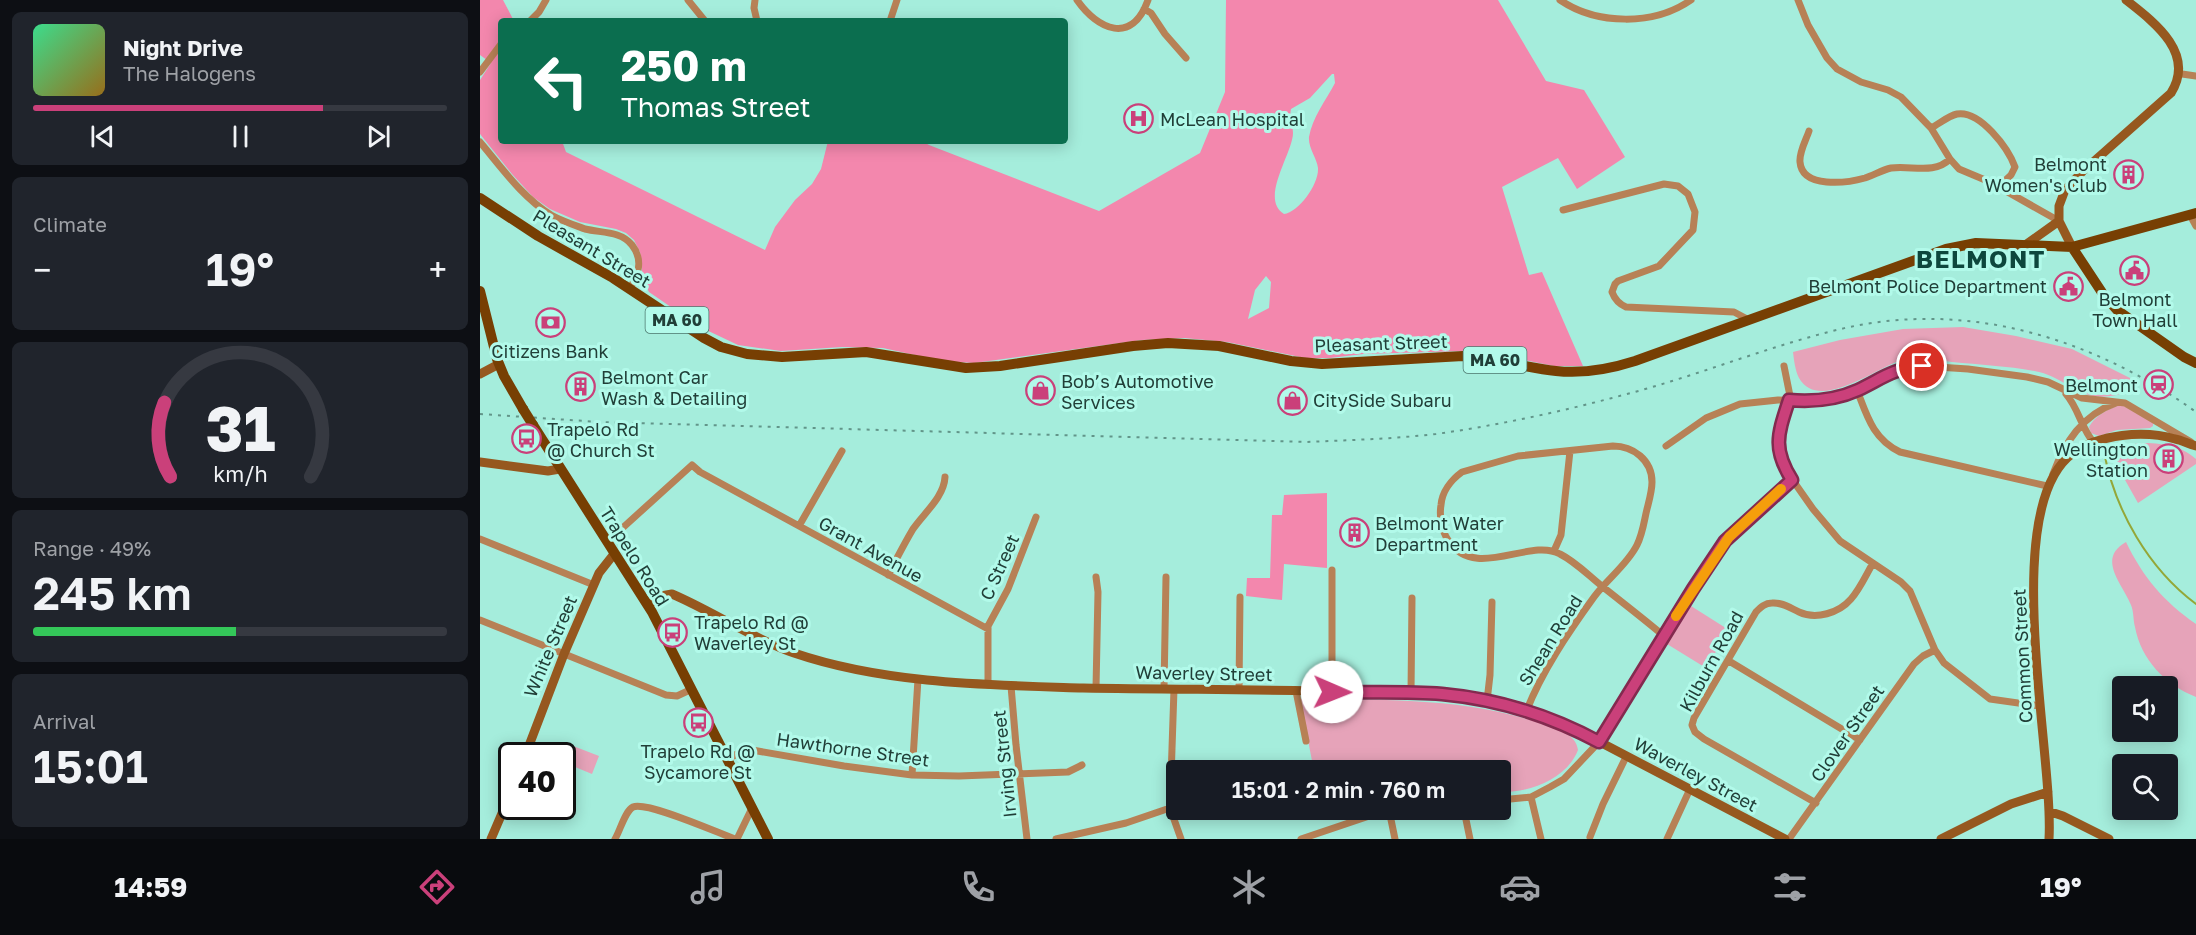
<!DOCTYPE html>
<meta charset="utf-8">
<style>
body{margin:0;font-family:"Golos Text",sans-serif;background:#20242c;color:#f1f3f6;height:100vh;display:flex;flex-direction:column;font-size:22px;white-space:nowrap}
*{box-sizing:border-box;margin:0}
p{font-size:20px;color:#9ea1a6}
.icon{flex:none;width:33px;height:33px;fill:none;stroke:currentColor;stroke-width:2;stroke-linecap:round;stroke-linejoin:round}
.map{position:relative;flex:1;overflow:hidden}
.panel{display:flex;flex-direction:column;gap:12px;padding:12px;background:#0d0f14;width:480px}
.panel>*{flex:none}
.top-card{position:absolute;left:18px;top:18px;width:570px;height:126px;border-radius:6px;box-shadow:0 3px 15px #0003;background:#0b6e4f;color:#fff;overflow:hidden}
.tools{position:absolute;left:1632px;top:676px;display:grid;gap:12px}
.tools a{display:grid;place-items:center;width:66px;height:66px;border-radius:6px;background:#171b24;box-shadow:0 3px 15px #0003;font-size:30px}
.speed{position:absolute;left:18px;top:742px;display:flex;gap:12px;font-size:30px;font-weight:700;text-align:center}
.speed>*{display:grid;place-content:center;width:78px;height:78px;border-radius:50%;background:#171b24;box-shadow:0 3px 15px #0003;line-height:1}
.speed .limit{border:3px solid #111;border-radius:9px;background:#fff;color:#111}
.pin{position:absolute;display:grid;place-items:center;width:51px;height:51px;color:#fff;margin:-26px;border:3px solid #fff;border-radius:50%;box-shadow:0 2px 6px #0007}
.me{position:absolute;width:66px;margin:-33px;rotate:91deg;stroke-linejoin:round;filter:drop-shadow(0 0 4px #0008)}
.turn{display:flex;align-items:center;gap:21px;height:126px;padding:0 24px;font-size:27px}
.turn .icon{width:78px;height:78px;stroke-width:2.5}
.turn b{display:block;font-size:42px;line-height:51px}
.big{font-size:45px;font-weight:600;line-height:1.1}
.panel .widget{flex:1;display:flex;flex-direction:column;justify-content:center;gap:9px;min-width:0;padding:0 21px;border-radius:9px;background:#20242c}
.panel .dial{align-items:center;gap:0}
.dial svg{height:156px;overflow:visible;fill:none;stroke:#363941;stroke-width:7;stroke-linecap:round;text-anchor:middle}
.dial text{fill:#f1f3f6;stroke:none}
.song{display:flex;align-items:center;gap:18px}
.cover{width:72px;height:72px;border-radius:9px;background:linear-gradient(135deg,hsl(150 70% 55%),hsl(40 70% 35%))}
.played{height:6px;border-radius:3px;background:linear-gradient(90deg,#ca407a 70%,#363941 70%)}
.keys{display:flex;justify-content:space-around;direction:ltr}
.heat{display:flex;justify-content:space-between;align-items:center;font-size:33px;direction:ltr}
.charge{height:9px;border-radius:4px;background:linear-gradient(90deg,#34c759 49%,#363941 0)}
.trip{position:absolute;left:686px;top:760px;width:345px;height:60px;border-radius:6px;background:#171b24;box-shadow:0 3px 15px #0003;font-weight:600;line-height:60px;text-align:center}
.menu{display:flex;height:96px;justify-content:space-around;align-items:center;background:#090b0e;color:#9ea1a6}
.menu .icon{width:42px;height:42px}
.menu .active{color:#ca407a}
.menu b{font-size:27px;color:#f1f3f6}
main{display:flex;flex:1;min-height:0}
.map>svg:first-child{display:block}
.green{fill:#e6a3b9}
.forest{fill:#f387ad;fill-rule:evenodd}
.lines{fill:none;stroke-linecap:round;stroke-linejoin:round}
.stream{stroke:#94a738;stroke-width:2}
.street{stroke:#b78156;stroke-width:7}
.secondary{stroke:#96581f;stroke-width:9}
.primary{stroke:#773f03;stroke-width:10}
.rail{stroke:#629589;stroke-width:2;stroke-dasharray:3 6;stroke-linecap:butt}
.primary-bridge{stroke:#773f03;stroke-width:10}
.route-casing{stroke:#832a4f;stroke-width:15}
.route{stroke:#ca407a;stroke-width:10}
.slow{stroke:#f59e0b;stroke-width:10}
.labels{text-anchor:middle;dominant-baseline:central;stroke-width:6;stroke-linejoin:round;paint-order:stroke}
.shield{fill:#b2faea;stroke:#4c776d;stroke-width:1.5}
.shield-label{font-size:16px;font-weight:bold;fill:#213f38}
.poi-label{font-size:18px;fill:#213f38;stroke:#b2faea;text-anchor:start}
.street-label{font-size:18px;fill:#213f38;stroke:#b2faea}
.district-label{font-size:24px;font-weight:bold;letter-spacing:1.5px;fill:#0d473d;stroke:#b2faea}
</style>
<main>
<section class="panel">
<div class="widget">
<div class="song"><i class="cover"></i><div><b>Night Drive</b><p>The Halogens</p></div></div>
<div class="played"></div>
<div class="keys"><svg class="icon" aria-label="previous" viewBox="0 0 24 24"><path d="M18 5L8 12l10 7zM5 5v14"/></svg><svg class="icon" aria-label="pause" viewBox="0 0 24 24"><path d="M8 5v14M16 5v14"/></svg><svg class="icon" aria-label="next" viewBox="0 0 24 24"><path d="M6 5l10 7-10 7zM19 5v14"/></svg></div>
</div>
<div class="widget"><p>Climate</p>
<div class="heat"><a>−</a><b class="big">19°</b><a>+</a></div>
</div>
<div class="widget dial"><svg viewBox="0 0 100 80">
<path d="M14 69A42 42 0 1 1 86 69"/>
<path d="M14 69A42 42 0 0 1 11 31" stroke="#ca407a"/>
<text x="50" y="56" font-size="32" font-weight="700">31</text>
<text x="50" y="72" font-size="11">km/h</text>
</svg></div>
<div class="widget"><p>Range · 49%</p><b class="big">245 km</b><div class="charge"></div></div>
<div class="widget"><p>Arrival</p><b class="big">15:01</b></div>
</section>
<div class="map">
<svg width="1716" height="839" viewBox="0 0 1716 839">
<rect width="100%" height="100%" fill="#a5eddc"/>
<!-- green -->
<path class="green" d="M1483 327 1536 336 1592 349 1658 382C1654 390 1648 392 1640 394 1601 405 1591 380 1559 372 1531 366 1501 365 1472 362 1456 360 1438 355 1422 360 1397 367 1339 413 1319 378 1315 370 1314 360 1313 352L1360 340 1423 329Z
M1637 406H1644L1673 423V426L1670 428 1637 430 1619 436 1611 433 1609 427C1614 417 1626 410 1637 406Z
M1661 443C1681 443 1700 445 1716 459V464L1658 503 1627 448Z
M1646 542C1663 577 1683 601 1716 624V697C1686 685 1661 660 1655 627 1653 620 1654 612 1651 605 1643 584 1616 559 1646 542Z
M1211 606 1249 630 1226 668 1187 644Z
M820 699C902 700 984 697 1063 724 1076 729 1096 733 1098 750 1087 779 1049 793 1020 792V771H834Z
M88 744 119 756 112 774 83 762Z"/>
<!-- forest -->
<path class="forest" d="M0 0H23L34 21H21V141H82L86 152 285 250 295 227 315 200 332 184 341 169 348 141H442L449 145 619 211 720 153 745 92 746 0H1018L1066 81 1104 90 1145 157 1097 189 1078 158 1022 187 1049 275 1062 272 1103 366H1074L1015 354 983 351 883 354 850 358H825L747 342 704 338 662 340 494 363 462 361 403 348 362 347 301 351 258 345 220 327 169 292 163 280 160 252 154 240 146 233 136 229 100 222 70 209 53 197 32 174 0 134V80L11 63 0 55ZM852 74H854L855 83C846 100 832 118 829 137 828 148 837 158 838 168 839 184 819 212 804 214 779 199 813 153 813 133 813 124 809 118 811 109L830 98ZM786 276 791 282 789 308 768 319 775 290Z
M847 493V568L804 564 802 600 766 596 767 578H790L792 515H802L804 495Z"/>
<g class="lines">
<!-- stream -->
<path class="stream" d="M1624 452C1635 511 1669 569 1716 604"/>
<!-- street -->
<path class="street" d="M208 0 225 21
M275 0 274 8 277 21
M597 0C618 30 652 45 668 0
M1080 0C1117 25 1174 26 1211 0
M1318 0 1328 25 1347 58 1357 69 1381 82 1408 90 1421 97 1451 128 1470 159 1479 169 1510 182 1579 221
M664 9 671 13 685 34 706 58
M50 21 59 12 66 0
M410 21 417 0
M0 72 21 44
M1702 74 1716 76
M1451 128C1459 124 1468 116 1477 114 1500 110 1528 148 1535 167L1531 175 1518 187
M1329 131C1326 140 1319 152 1320 162 1322 189 1367 183 1385 178 1394 175 1402 170 1411 168 1431 165 1454 175 1470 159
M0 142C22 168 42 197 71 215 82 221 94 225 105 229 122 233 141 231 152 245 163 259 159 275 150 288
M1083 210 1184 184 1198 186 1208 194 1215 212 1213 230 1179 266 1138 281 1135 284 1132 292C1135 300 1139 304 1146 307L1254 312 1269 320
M1710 215 1716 226
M1304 366 1310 396 1298 436 1299 451 1307 472 1333 509 1360 541 1421 582 1430 591 1455 650 1464 663 1510 699 1560 706
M1377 390C1387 416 1393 439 1420 452L1567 486
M1586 394C1599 409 1601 428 1614 443
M1186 446 1226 418 1260 404 1298 400 1331 401 1357 397 1377 390 1422 368 1442 366 1488 369 1547 377 1568 382 1602 398 1645 403 1711 442
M1573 474C1585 442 1602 415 1636 403
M319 526 362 451
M0 539 114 585
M127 542 212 465 220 472 508 629
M1074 551 1081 535 1090 451
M408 575C416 560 424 544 433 529 444 513 464 497 465 477
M0 620 186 695 197 696 212 689
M1249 661 1380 740
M508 685V626L528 589 556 517
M531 686 536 745 547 839
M616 688 618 592 616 577
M684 689 686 577
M694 689 690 808 701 839
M759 690 760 597
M816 691 826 741
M852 692V570
M931 693 932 598
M1007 701 1010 675 1012 602
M1046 712C1062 671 1088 633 1114 597 1127 579 1147 565 1157 545 1163 533 1164 521 1167 509 1169 501 1172 491 1172 482 1172 460 1153 446 1133 446L1038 456 982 472C971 480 962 492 961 505 959 517 962 531 968 540 995 582 1049 537 1080 554 1096 562 1109 576 1123 587 1143 603 1164 619 1184 636
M247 759 261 752 272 750 364 766 432 775 479 776 588 772 602 765
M432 775 438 679
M1051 797 1061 839
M1020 800 1051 797 1070 787 1084 779 1119 742 1213 589 1245 541 1312 480
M1336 803 1224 739 1215 732 1212 725 1214 718 1276 612C1281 607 1285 603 1292 603 1302 602 1310 608 1319 612 1336 620 1359 613 1371 599 1380 589 1386 575 1393 563
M909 810 915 839
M984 810 990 839
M1110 837 1123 804 1146 757
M135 839C140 831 145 811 153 807 167 801 238 833 255 839
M257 839 272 808
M576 839 646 823 690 808
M821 839 907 810
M1187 839 1210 789
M1309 839 1434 664 1443 656 1455 650"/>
<!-- secondary -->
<path class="secondary" d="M1544 246 1579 221
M1592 247 1579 221V206L1585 190 1603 171 1691 93C1716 53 1674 22 1646 0
M0 374 19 364
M0 462 68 471 80 469
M168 605 181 596 192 594C234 612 271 638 314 653 405 684 508 685 603 688 718 690 833 689 948 694L983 697 1032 707 1095 729 1305 839
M45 756 84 654 119 573 134 554
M1571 812 1583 816 1629 839
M11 839 32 790
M1461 839 1531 804 1568 792
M1569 839C1574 753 1518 507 1593 453 1619 434 1664 430 1695 439 1702 440 1708 444 1716 446"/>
<!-- primary -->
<path class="primary" d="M0 198 58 236 133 278 224 338 241 347 267 354 302 357 386 352 486 368 520 366 653 346 688 343 739 346 811 361 842 364 983 356C1015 358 1045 368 1076 371 1103 374 1130 369 1155 361L1466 249 1496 243 1592 247 1716 213
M1592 247 1623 294 1637 310 1704 357 1716 363
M0 291 17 359 24 376 43 409
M53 425 172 612 288 839"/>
<!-- rail -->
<path class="rail" d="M0 414 120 422 826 442C869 440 913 439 956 434 1020 425 1084 411 1147 394 1220 375 1291 345 1365 328 1490 300 1614 339 1716 412"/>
<!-- primary-bridge -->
<path class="primary-bridge" d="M43 409 53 425"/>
</g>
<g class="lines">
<defs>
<path id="route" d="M852 692C888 693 925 691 962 694 1016 699 1071 716 1119 742L1213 589 1245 541 1312 480C1292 448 1298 434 1309 400 1332 402 1356 400 1378 390 1403 378 1412 369 1442 366"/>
</defs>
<!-- route casing -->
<use href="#route" class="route-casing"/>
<!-- route -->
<use href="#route" class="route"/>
<!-- slow -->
<path class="slow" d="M1196 616 1249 537 1301 489"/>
</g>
<!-- icons -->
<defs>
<symbol id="hospital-ring" viewBox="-11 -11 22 22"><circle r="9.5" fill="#b2faea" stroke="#ca407a" stroke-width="1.5"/><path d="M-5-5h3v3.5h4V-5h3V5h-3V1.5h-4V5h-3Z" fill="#ca407a"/></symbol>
<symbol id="building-ring" viewBox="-11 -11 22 22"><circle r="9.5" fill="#b2faea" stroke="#ca407a" stroke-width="1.5"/><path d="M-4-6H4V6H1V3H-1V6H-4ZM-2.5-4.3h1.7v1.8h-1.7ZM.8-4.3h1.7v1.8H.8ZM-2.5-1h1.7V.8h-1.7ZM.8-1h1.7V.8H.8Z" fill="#ca407a"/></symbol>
<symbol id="civic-ring" viewBox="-11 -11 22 22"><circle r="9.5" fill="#b2faea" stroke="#ca407a" stroke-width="1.5"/><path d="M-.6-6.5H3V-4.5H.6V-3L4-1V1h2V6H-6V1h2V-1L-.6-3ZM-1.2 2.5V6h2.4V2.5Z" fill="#ca407a"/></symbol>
<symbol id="bank-ring" viewBox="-11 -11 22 22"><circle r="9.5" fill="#b2faea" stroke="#ca407a" stroke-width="1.5"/><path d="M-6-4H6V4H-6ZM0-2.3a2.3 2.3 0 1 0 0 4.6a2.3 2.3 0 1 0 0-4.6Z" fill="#ca407a"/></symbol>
<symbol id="station-ring" viewBox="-11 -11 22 22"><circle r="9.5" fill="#b2faea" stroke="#ca407a" stroke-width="1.5"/><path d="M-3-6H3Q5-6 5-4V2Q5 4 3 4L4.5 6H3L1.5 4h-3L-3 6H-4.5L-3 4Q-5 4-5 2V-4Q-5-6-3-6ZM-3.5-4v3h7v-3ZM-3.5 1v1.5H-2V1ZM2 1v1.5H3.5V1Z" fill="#ca407a"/></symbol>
<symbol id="shop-ring" viewBox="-11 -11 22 22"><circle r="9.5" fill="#b2faea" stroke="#ca407a" stroke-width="1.5"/><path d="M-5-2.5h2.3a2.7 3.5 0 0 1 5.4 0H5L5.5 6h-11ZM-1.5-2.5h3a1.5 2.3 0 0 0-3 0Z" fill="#ca407a"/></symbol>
<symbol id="bus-ring" viewBox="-11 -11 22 22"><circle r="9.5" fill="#b2faea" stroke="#ca407a" stroke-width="1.5"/><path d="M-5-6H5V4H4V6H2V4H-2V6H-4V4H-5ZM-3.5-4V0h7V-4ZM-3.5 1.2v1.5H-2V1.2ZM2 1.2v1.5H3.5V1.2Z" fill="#ca407a"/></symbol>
</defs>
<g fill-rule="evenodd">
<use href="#hospital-ring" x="642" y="102" width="33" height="33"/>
<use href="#building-ring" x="1632" y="158" width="33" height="33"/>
<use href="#civic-ring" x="1638" y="254" width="33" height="33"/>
<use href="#civic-ring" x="1572" y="270" width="33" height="33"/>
<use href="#bank-ring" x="54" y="306" width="33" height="33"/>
<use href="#station-ring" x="1662" y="368" width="33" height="33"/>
<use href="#building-ring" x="84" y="370" width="33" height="33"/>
<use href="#shop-ring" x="544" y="374" width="33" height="33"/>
<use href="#shop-ring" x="796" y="384" width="33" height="33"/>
<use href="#bus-ring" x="30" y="422" width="33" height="33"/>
<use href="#building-ring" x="1672" y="442" width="33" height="33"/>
<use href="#building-ring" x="858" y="516" width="33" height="33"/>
<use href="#bus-ring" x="176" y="616" width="33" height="33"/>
<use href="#bus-ring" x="202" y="706" width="33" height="33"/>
</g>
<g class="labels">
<!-- shield labels -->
<g class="shield">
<rect x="165.5" y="307" width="63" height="26" rx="4.5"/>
<rect x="983.5" y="347" width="63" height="26" rx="4.5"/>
</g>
<g class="shield-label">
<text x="197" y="320">MA 60</text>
<text x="1015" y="360">MA 60</text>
</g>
<!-- poi labels -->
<g class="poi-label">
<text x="680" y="119">McLean Hospital</text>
<text x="1627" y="164" text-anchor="end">Belmont<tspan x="1627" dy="21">Women's Club</tspan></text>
<text x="1567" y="286" text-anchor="end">Belmont Police Department</text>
<text x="1655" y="299" text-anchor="middle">Belmont<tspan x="1655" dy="21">Town Hall</tspan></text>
<text x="70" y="351" text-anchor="middle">Citizens Bank</text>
<text x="121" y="377">Belmont Car<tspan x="121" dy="21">Wash &amp; Detailing</tspan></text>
<text x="581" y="381">Bob’s Automotive<tspan x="581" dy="21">Services</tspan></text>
<text x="1658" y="385" text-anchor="end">Belmont</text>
<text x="833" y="400">CitySide Subaru</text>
<text x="67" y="429">Trapelo Rd<tspan x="67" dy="21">@ Church St</tspan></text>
<text x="1668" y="449" text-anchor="end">Wellington<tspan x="1668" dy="21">Station</tspan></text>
<text x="895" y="523">Belmont Water<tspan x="895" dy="21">Department</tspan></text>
<text x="214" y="622">Trapelo Rd @<tspan x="214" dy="21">Waverley St</tspan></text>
<text x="218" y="751" text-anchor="middle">Trapelo Rd @<tspan x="218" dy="21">Sycamore St</tspan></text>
</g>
<!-- street labels -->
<g class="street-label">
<text transform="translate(112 248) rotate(31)">Pleasant Street</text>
<text transform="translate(901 343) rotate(-2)">Pleasant Street</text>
<text transform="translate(391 549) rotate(29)">Grant Avenue</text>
<text transform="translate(155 556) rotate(58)">Trapelo Road</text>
<text transform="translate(519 567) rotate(-66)">C Street</text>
<text transform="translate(1070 640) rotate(-58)">Shean Road</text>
<text transform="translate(70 646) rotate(-67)">White Street</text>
<text transform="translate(1542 656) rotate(-93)">Common Street</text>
<text transform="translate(1231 661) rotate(-61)">Kilburn Road</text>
<text transform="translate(724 673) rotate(1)">Waverley Street</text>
<text transform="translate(1367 733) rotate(-55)">Clover Street</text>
<text transform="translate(373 749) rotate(8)">Hawthorne Street</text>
<text transform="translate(524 764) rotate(-96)">Irving Street</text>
<text transform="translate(1216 774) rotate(28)">Waverley Street</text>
</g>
<!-- district labels -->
<g class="district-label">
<text x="1501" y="258">BELMONT</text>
</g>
</g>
</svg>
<div class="tools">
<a><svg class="icon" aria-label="sound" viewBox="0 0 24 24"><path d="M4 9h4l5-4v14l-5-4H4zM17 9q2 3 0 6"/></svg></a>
<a><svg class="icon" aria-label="search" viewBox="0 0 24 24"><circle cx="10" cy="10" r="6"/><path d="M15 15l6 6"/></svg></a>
</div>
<div class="speed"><div class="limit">40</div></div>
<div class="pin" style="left:1442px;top:366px;background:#d93025"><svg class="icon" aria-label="arrive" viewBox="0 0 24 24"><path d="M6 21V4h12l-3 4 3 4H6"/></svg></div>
<svg class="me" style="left:852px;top:692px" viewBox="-20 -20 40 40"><circle r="19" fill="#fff"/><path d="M0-13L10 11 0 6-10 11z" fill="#ca407a"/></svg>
<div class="trip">15:01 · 2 min · 760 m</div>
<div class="top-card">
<div class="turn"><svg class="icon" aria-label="left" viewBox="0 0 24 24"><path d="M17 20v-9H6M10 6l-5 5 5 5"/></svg><div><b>250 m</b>Thomas Street</div></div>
</div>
</div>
</main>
<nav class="menu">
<b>14:59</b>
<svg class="icon active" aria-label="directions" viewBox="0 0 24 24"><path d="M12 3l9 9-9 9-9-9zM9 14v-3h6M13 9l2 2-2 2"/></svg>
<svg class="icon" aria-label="music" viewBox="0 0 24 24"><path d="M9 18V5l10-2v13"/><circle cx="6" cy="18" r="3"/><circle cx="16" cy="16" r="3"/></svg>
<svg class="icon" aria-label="phone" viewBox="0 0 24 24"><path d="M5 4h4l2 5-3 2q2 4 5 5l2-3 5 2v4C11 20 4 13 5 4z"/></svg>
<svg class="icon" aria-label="climate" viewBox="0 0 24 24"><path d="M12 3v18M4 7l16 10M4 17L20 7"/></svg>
<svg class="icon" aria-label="car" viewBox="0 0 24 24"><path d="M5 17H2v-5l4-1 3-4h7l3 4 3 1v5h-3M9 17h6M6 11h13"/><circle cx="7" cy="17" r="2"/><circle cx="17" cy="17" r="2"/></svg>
<svg class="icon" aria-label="filters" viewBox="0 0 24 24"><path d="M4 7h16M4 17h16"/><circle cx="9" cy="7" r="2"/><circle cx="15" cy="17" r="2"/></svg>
<b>19°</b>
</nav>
